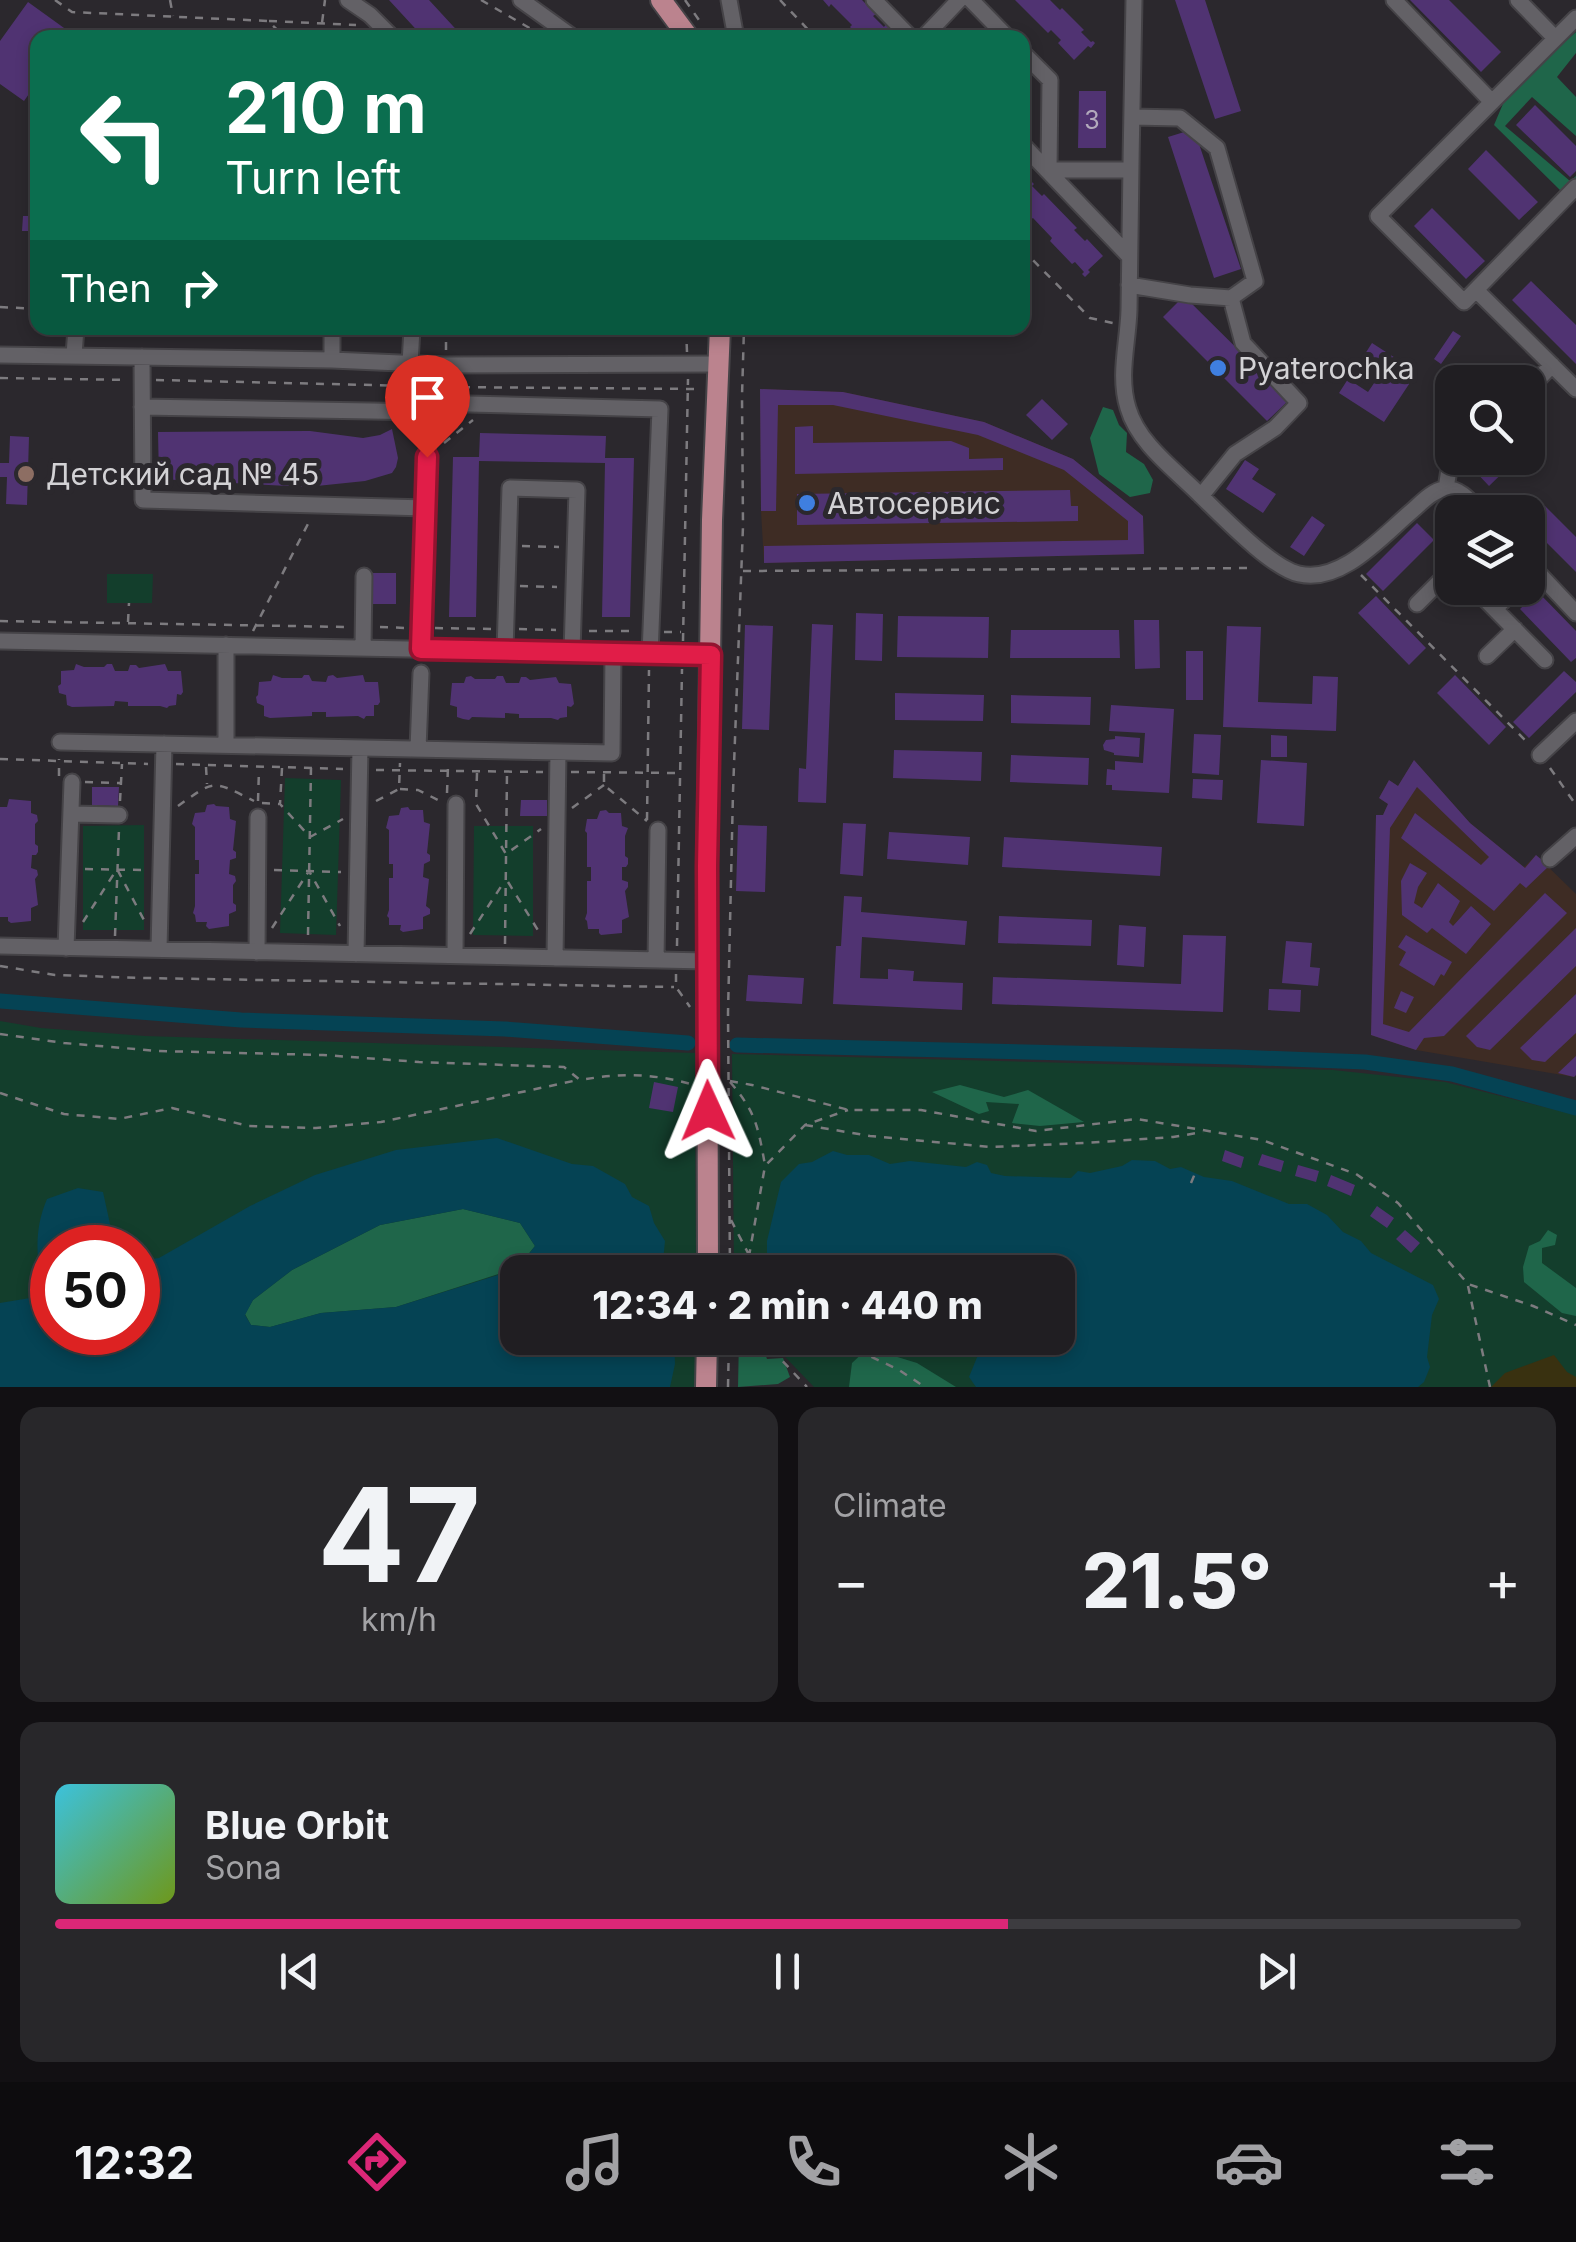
<!DOCTYPE html>
<meta charset="utf-8">
<style>
body{margin:0;font-family:Inter,sans-serif;background:#28272a;color:#f1f3f6;height:100vh;display:flex;flex-direction:column;font-size:38px;white-space:nowrap}
*{box-sizing:border-box;margin:0}
p{font-size:32px;color:#a2a2a5}
.icon{flex:none;width:55px;height:55px;fill:none;stroke:currentColor;stroke-width:2;stroke-linecap:round;stroke-linejoin:round}
.map{position:relative;height:1387px;overflow:hidden}
.side{display:flex;flex-direction:column;gap:20px;padding:20px;background:#121013;flex:1}
.side>*{flex:none}
.guide{position:absolute;left:30px;top:30px;width:1000px;height:305px;border-radius:20px;box-shadow:0 5px 15px #0003,0 0 0 2px #3d3c40;background:#0b6e4f;color:#fff;overflow:hidden}
.buttons{position:absolute;left:1435px;top:365px;display:grid;gap:20px}
.buttons a{display:grid;place-items:center;width:110px;height:110px;border-radius:20px;background:#201e22;box-shadow:0 5px 15px #0003,0 0 0 2px #3d3c40;font-size:50px}
.speed{position:absolute;left:30px;top:1225px;display:flex;gap:20px;font-size:50px;font-weight:700;text-align:center}
.speed>*{display:grid;place-content:center;width:130px;height:130px;border-radius:50%;background:#201e22;box-shadow:0 5px 15px #0003,0 0 0 2px #3d3c40;line-height:1}
.speed .limit{border:15px solid #d22;background:#fff;color:#111}
.pin{position:absolute;display:grid;place-items:center;width:85px;height:85px;color:#fff;margin:-102px -42px;border-radius:50% 50% 50% 0;rotate:-45deg;box-shadow:0 0 10px #0007}
.pin .icon{rotate:45deg}
.me{position:absolute;width:110px;margin:-55px;rotate:359deg;stroke-linejoin:round;filter:drop-shadow(0 0 8px #0008)}
.turn{display:flex;align-items:center;gap:35px;height:210px;padding:0 30px;font-size:45px}
.turn .icon{width:130px;height:130px;stroke-width:2.5}
.turn b{display:block;font-size:70px;line-height:85px}
.then{display:flex;align-items:center;height:95px;padding:0 30px;background:#0003;gap:20px;font-size:38px}
.big{font-size:75px;font-weight:800;line-height:1.1}
.side .card{flex:1;display:flex;flex-direction:column;justify-content:center;gap:15px;min-width:0;padding:0 35px;border-radius:20px;background:#28272a}
.side .dial{align-items:center;gap:0}
.dial b{font-size:130px;line-height:1}
.song{display:flex;align-items:center;gap:30px}
.cover{width:120px;height:120px;border-radius:15px;background:linear-gradient(135deg,hsl(190 70% 55%),hsl(80 70% 35%))}
.played{height:10px;border-radius:5px;background:linear-gradient(90deg,#db2777 65%,#3d3c40 65%)}
.keys{display:flex;justify-content:space-around;direction:ltr}
.heat{display:flex;justify-content:space-between;align-items:center;font-size:55px;direction:ltr}
.side .tiles{flex:1;display:grid;gap:20px;grid-template-columns:1fr 1fr}
.card:last-child{grid-column:span 2}
.trip{position:absolute;left:500px;top:1255px;width:575px;height:100px;border-radius:20px;background:#201e22;box-shadow:0 5px 15px #0003,0 0 0 2px #3d3c40;font-weight:800;line-height:100px;text-align:center}
.menu{display:flex;height:160px;justify-content:space-around;align-items:center;background:#0d0c0e;color:#a2a2a5}
.menu .icon{width:70px;height:70px}
.menu .on{color:#db2777}
.menu b{font-size:45px;color:#f1f3f6}
.map>svg:first-child{display:block}
.industrial{fill:#3e2c24}
.green{fill:#133e2c;fill-rule:evenodd}
.forest{fill:#1f664a}
.sand{fill:#393110}
.water{fill:#054354;fill-rule:evenodd}
.lines{fill:none;stroke-linecap:round;stroke-linejoin:round}
.canal{stroke:#054354;stroke-width:15}
.building{fill:#503372}
.minor-casing{stroke:#454347;stroke-width:19}
.major-casing{stroke:#454347;stroke-width:24}
.path{stroke:#7d7b7f;stroke-width:2.5;stroke-dasharray:8 8;stroke-linecap:butt}
.minor{stroke:#636166;stroke-width:15}
.major{stroke:#bb838e;stroke-width:20}
.route-casing{stroke:#92132f;stroke-width:25}
.route{stroke:#e11d48;stroke-width:18}
.shop-dot{fill:#3f7fe0;stroke:#2b282d;stroke-width:4}
.education-dot{fill:#8d6e63;stroke:#2b282d;stroke-width:4}
.labels{text-anchor:middle;dominant-baseline:central;stroke-width:10;stroke-linejoin:round;paint-order:stroke}
.number-label{font-size:25px;fill:#b2aabc}
.poi-label{font-size:30px;fill:#d3d2d5;stroke:#2b282d;text-anchor:start}
</style>
<div class="map">
<svg width="1576" height="1387" viewBox="0 0 1576 1387">
<rect width="100%" height="100%" fill="#2b282d"/>
<!-- industrial -->
<path class="industrial" d="M760 389 843 392 984 422 1073 459 1143 516 1144 554 764 563 761 511Z
M1414 760 1470 823 1524 867 1536 855 1576 894V1075L1574 1077 1416 1050 1371 1035 1376 815H1383L1388 804 1379 798 1389 780 1398 786Z"/>
<!-- green -->
<path class="green" d="M107 574H153L152 603H107Z
M285 778 341 780 336 935 280 933Z
M144 825V930H83V826Z
M474 826H533V936L473 935Z
M0 1021 41 1028 145 1036 695 1053 696 1272H518V1338H696V1387H0ZM52 1248H138V1332H52Z
M732 1054 1333 1070 1445 1082 1576 1115V1387H814L767 1338H1058V1272H734Z"/>
<!-- forest -->
<path class="forest" d="M1576 32V53L1557 77 1576 97V136L1532 97 1505 126 1570 181 1576 176V181L1563 193 1494 125 1508 92Z
M1103 407 1113 410 1119 425 1127 433 1126 452 1144 464 1153 480 1150 493 1130 497 1099 474 1090 438Z
M960 1085 1004 1097 1028 1090 1084 1122 1040 1126 1012 1123 1019 1104 986 1102 989 1111 979 1114 932 1092Z
M463 1209 520 1223 535 1246 517 1268 396 1307 321 1313 270 1327 251 1325 245 1314 253 1300 292 1270 380 1225Z
M1548 1230 1557 1235 1555 1245 1542 1248V1263L1576 1288V1316L1562 1313 1524 1282 1523 1267 1529 1246 1540 1241Z
M739 1338H746L750 1345 761 1342 767 1359 783 1358 790 1377 778 1384 738 1387Z
M868 1348 917 1363 956 1387H849L852 1363Z"/>
<!-- sand -->
<path class="sand" d="M1554 1355 1567 1372 1576 1377V1387H1491L1505 1373Z"/>
<!-- water -->
<path class="water" d="M497 1138 572 1164 593 1166 625 1184 632 1197 649 1206 654 1223 665 1241 662 1272H518V1338H674L675 1364 670 1387H0V1303L36 1297 43 1290C36 1258 34 1229 47 1199L78 1188 103 1192 112 1233 121 1247 52 1248V1332H138V1261L159 1258 250 1206 315 1175 396 1150ZM463 1209 520 1223 535 1246 517 1269 396 1307 321 1313 270 1327 251 1325 245 1315 253 1300 292 1270 380 1225Z
M833 1151 847 1155H869L890 1164 910 1161 966 1167 977 1162 987 1165 991 1173 1005 1176 1071 1178 1078 1171 1090 1173 1122 1166 1132 1160 1155 1161 1170 1169 1181 1167 1204 1177 1232 1181 1289 1204H1307L1327 1215 1343 1232 1361 1241 1371 1253 1433 1285 1439 1299 1432 1315 1427 1357 1430 1367 1424 1382 1418 1387H976L969 1377 980 1350 969 1338H1058V1272H767V1241L781 1182 799 1164 812 1162Z
M882 1338H952C931 1361 905 1351 882 1338Z"/>
<g class="lines">
<!-- canal -->
<path class="canal" d="M0 1001 241 1020 505 1029 688 1043
M737 1045 1235 1057 1365 1062 1452 1074 1576 1108"/>
</g>
<!-- building -->
<path class="building" d="M389 0H429L464 38H424Z
M823 0H862L876 14 873 16 884 27 886 24 900 38H860L850 27 852 25 831 4 829 7Z
M1015 0H1050L1060 10 1062 8 1084 30 1081 32 1091 42 1093 41 1095 43 1091 48 1088 46 1074 60 1058 43 1061 40 1051 30 1048 33Z
M1175 0H1205L1241 111 1215 119Z
M1410 0H1449L1501 52 1481 72Z
M28 2 71 33 68 38H38V81L24 101 0 84V41Z
M1079 91H1106V148H1078Z
M1535 105 1576 146V171L1570 177 1516 125Z
M1194 129 1241 269 1214 278 1168 137Z
M1486 150 1538 202 1519 220 1468 169Z
M1022 172 1034 184 1032 186 1042 196 1044 194 1077 228 1074 230 1085 241 1087 239 1103 256 1088 270 1090 272 1085 277 1082 274 1084 272 1075 262 1072 264 1050 241 1052 238 1033 218 1030 220 1022 212Z
M1432 208 1485 261 1466 279 1414 226Z
M23 216H36V231H22Z
M1531 281 1576 325V364L1512 300Z
M1184 296 1289 400 1267 421 1163 317Z
M1453 331 1461 336 1441 364 1434 359Z
M1372 343 1417 372 1384 422 1339 393 1348 379 1368 392 1383 370 1363 357Z
M760 389 843 392 984 422 1073 459 1143 516 1144 554 764 563V546L1128 540V521L1064 470 978 435 833 405H778L776 511H761Z
M1042 399 1068 424 1052 440 1026 415Z
M1528 415 1544 432 1528 449Z
M813 426V443L951 441 969 448V459L1003 458V470L795 474V427Z
M392 429 398 458 396 467 392 473 365 481 307 487 159 479 158 432 310 431 363 438 380 435Z
M480 433 606 436 605 458H634L630 617H602L605 463 479 461 476 617H449L453 457H479Z
M10 436 29 437 27 505 6 504 7 477H0V463H9Z
M1482 458H1518L1489 486 1472 468Z
M1245 460 1259 469 1252 479 1276 494 1263 513 1226 489Z
M1070 490 1071 506H1078V521L797 525V494Z
M1545 506 1576 537V572L1528 524Z
M1312 516 1325 525 1304 556 1290 547Z
M1417 523 1434 540 1383 591 1366 574Z
M371 573H396V604H371Z
M1538 592 1576 631V658L1571 662 1520 609Z
M1376 596 1426 648 1409 665 1358 613Z
M856 613 883 614 882 661 855 660Z
M898 616 989 617 988 658 897 657Z
M1134 620H1159L1160 668 1135 669Z
M812 624 833 625 826 803 798 802 799 768 806 769Z
M745 625 773 626 769 730 742 729Z
M1227 626 1261 627 1258 702 1312 704 1313 676 1338 677 1336 731 1223 727Z
M1011 630H1119L1120 658H1010Z
M1186 651H1203V700H1186Z
M76 664 84 667H104L107 664H112L115 671H128L130 665H136L139 668 165 664 168 671H181L183 692 181 695 177 694 176 705 169 706 167 708 160 706H128V702L115 701 114 706 72 707 67 705 66 695 59 693 58 686 61 684V671L74 670Z
M1564 671 1576 682V692L1529 738 1513 722Z
M273 675 282 678H302L304 675H309L312 681 326 682 328 676 333 675 337 678 363 675 365 682H378L380 702 378 705H374V716H366L364 719 358 716 326 717V712H312V716L270 718 264 716V706L257 703 256 697 258 695 259 682 271 681Z
M1455 675 1506 727 1489 745 1437 693Z
M471 676 475 679H495L497 676H503L506 683H519L521 677H526L530 680 556 677 559 683 571 684 574 704 571 707 567 706V717L560 718 558 720 551 718H519V714L505 713V718L472 717 469 720 463 719 457 717V707L450 705 452 683H464L466 677Z
M895 693 984 695 983 721 895 720Z
M1011 695 1091 697 1090 725 1011 723Z
M1111 705 1174 709 1169 793 1112 790V785H1106L1107 769 1115 770V761L1143 763 1145 733 1109 731Z
M1194 734 1221 735 1219 775 1192 773Z
M1271 735 1287 736V757H1271Z
M1115 736 1140 738 1139 757 1114 755V753L1104 750 1103 745 1106 740 1115 739Z
M894 750 982 752 981 781 893 778Z
M1011 755 1089 758 1088 785 1010 782Z
M1261 760 1307 763 1304 826 1257 823Z
M1414 760 1470 823 1525 868 1536 855 1549 866 1526 888 1520 883 1494 911 1401 838 1415 813 1481 865 1489 857 1417 787 1390 828 1383 1024 1409 1032 1545 893 1567 913 1444 1036 1424 1038 1416 1050 1371 1035 1376 815H1383L1388 804 1379 798 1389 780 1398 786Z
M1193 779 1223 780 1222 800 1192 798Z
M92 787H119L118 806 92 805Z
M9 799 31 801V813L37 815 38 821 35 824V844L38 846V852L36 855H32L31 868 37 870 38 875 35 879 38 905 31 908V921L11 923 8 921V917H0V807H7Z
M521 800H547V816H520Z
M214 804 216 806 229 807 230 819 236 821 233 850 236 852V858L230 860 229 874 235 876 236 881 233 885V903L236 905V911L229 914V926L209 929 206 926 207 922H196L195 915 193 913 195 906V874H199V860H195V827L192 824 195 813 205 812 207 805Z
M408 807 410 810H423L424 822 430 824 427 853 430 855V861L424 864 423 877 429 879 426 906 430 909V914L423 917V929L403 932 400 930 401 925H389V918L387 916 389 910V878H393V864H389V830L386 828 389 816 399 815 401 808Z
M606 810 609 813H621L622 826 628 828 625 836V856L628 858V864L626 867H622V880L628 882V887L625 891 629 917 622 920V933L601 935 599 933V929H588L587 921 585 919 587 913V881H591V867H587V833L585 831 587 819H597L600 811Z
M843 823 866 824 863 876 840 874Z
M738 825 767 826 765 892 736 891Z
M889 832 970 837 968 865 887 859Z
M1004 837 1162 847 1160 876 1002 867Z
M1410 863 1427 873 1418 887 1414 903 1422 908 1438 883 1460 901 1449 922 1453 926 1471 906 1491 924 1466 954 1432 928 1427 933 1402 915 1401 881Z
M844 896 862 897 861 912 967 921 965 945 862 937 860 978 888 979V969L914 971 913 981 963 983 962 1010 833 1004 836 946H841Z
M999 916 1092 920 1091 946 998 943Z
M1119 925 1146 927 1144 967 1117 965Z
M1576 928V966L1490 1050 1477 1047 1466 1036Z
M1183 935 1226 936 1223 1012 992 1004 993 977 1181 984Z
M1406 935 1452 962 1444 976 1441 974 1434 986 1399 965 1406 952 1398 947Z
M1286 941 1312 943 1310 967 1320 968 1318 986 1282 983Z
M748 975 804 978 802 1004 746 1001Z
M1269 989 1301 990 1300 1012 1268 1010Z
M1401 991 1414 997 1406 1013 1394 1008Z
M1576 994V1033L1545 1062 1532 1060 1520 1048Z
M1576 1056V1075L1574 1077 1558 1073Z
M654 1082 678 1087 673 1112 649 1108Z
M1225 1150 1244 1157 1241 1168 1222 1161Z
M1262 1154 1284 1161 1281 1172 1258 1165Z
M1298 1165 1319 1171 1316 1182 1295 1176Z
M1331 1175 1355 1185 1351 1196 1327 1186Z
M1377 1206 1394 1218 1387 1228 1370 1216Z
M1405 1230 1420 1243 1411 1253 1396 1239Z"/>
<g class="lines">
<defs>
<path id="minor" d="M348 0 370 15 393 38
M521 0 574 38
M729 0 736 38
M874 0 911 38
M971 0 1008 38
M1134 0C1132 103 1130 207 1129 310 1128 343 1118 376 1128 408 1138 443 1174 469 1199 494 1221 515 1271 568 1299 574 1342 584 1383 535 1413 510 1422 502 1432 491 1444 489 1460 487 1471 502 1480 512
M1394 0 1492 102
M1518 0 1555 38
M1576 18 1378 216 1464 302 1576 187
M923 38 959 0
M1022 52 1050 80 1049 170H1131
M1022 144 1129 256
M1129 285 1190 295 1231 298 1255 281 1217 148 1180 118 1132 117
M1476 290 1576 389
M332 328V360
M0 355 332 360 445 365 719 364
M74 355 76 328
M142 357 143 500 426 508
M410 364 412 328
M1528 390 1552 365
M429 403 660 409 650 654
M142 407 429 412
M1446 489 1449 469 1460 458
M1201 496 1235 454 1275 428 1299 403 1243 343 1231 298
M1528 562 1576 613
M1474 588 1545 660
M1417 604 1452 569
M1495 609 1516 588
M0 641 711 655
M363 648 364 576
M421 649 430 365
M505 651 510 488 577 490 572 652
M1487 656 1515 629
M60 742 612 753 613 653
M226 745V645
M418 749 421 673
M1540 755 1576 721
M71 814 119 815
M1550 859 1576 836
M0 946 707 961
M66 948 72 782
M159 949 164 744
M257 952 258 817
M356 954 360 748
M455 956 456 804
M555 958 558 752
M656 960 658 830"/>
<path id="major" d="M661 0 689 38
M708 1272 707 866 712 520 720 328
M706 1387 707 1338"/>
</defs>
<!-- minor casing -->
<use href="#minor" class="minor-casing"/>
<!-- major casing -->
<use href="#major" class="major-casing"/>
<!-- path -->
<path class="path" d="M55 0 72 12 268 21 286 38
M170 0 173 16
M481 0 545 37
M685 0 699 20
M780 0 816 38
M269 21 356 25
M320 38 325 0
M1022 249 1090 318 1113 323
M0 307 38 309
M686 328 687 352
M446 350V328
M0 378 128 380
M156 380 413 386
M446 387 698 389
M444 443 473 420
M522 546 559 547
M743 571 1255 568
M1361 575 1528 743
M520 586 557 587
M0 621 347 627
M128 622 129 603
M380 627 407 628
M435 628 491 629
M519 629 556 630
M253 631 311 518
M589 631H636
M664 632H681
M683 641 688 379
M0 759 148 764
M176 764 343 769
M206 767 207 784
M282 768 280 804 310 837 343 819
M1550 768 1576 805
M376 770 543 772
M571 772 678 773
M477 773 476 804 506 854 541 829
M604 774V785L647 821
M59 776V759
M85 782 121 783
M400 789 418 790 440 801
M447 793 448 766
M120 801 122 764
M258 801 259 769
M376 801 399 789 400 763
M262 803 279 804
M178 806C216 779 212 780 254 801
M572 808 604 785
M647 820 649 670
M85 869 147 870
M274 870 341 872
M508 882 541 935
M83 922 117 869 145 922
M272 928 309 871 340 926
M470 934 504 882
M308 935 311 768
M115 936 119 829
M505 944 507 772
M677 946 682 669
M0 966 55 975 144 978 674 987
M676 974V987L690 1007
M0 1034 64 1043 158 1051 323 1055 419 1062 564 1067 580 1080C622 1073 649 1073 691 1084
M730 1081 752 1085 849 1110H921L1036 1131 1137 1119 1262 1140 1356 1174 1398 1203 1468 1284 1533 1306 1576 1325
M730 1082C756 1112 758 1127 765 1165
M0 1093 64 1114 119 1119 172 1108 249 1126 316 1128 381 1122 578 1080
M805 1125 870 1136 990 1147 1084 1143 1173 1137 1203 1132
M1191 1183 1196 1171
M731 1220 748 1253
M730 1272 728 1013 733 792 743 526 742 396 744 328
M755 1272 749 1256 765 1166 805 1125 848 1110
M1468 1286 1490 1387
M761 1338 807 1387
M811 1338 815 1341 855 1349 899 1370 925 1387
M728 1387 729 1338"/>
<!-- minor -->
<use href="#minor" class="minor"/>
<!-- major -->
<use href="#major" class="major"/>
</g>
<g class="lines">
<defs>
<path id="route" d="M427 457 421 649 711 655 707 866 708 1111"/>
</defs>
<!-- route casing -->
<use href="#route" class="route-casing"/>
<!-- route -->
<use href="#route" class="route"/>
</g>
<!-- markers -->
<g class="shop-dot">
<circle cx="1218" cy="368" r="10"/>
<circle cx="807" cy="503" r="10"/>
</g>
<circle class="education-dot" cx="26" cy="474" r="10"/>
<g class="labels">
<!-- number labels -->
<g class="number-label">
<text x="1092" y="120">3</text>
</g>
<!-- poi labels -->
<g class="poi-label">
<text x="1238" y="368">Pyaterochka</text>
<text x="46" y="474">Детский сад № 45</text>
<text x="827" y="503">Автосервис</text>
</g>
</g>
</svg>
<div class="buttons">
<a><svg class="icon" aria-label="search" viewBox="0 0 24 24"><circle cx="10" cy="10" r="6"/><path d="M15 15l6 6"/></svg></a>
<a><svg class="icon" aria-label="layers" viewBox="0 0 24 24"><path d="M12 4l9 5-9 5-9-5zM3 14l9 5 9-5"/></svg></a>
</div>
<div class="speed"><div class="limit">50</div></div>
<div class="pin" style="left:427px;top:457px;background:#d93025"><svg class="icon" aria-label="arrive" viewBox="0 0 24 24"><path d="M6 21V4h12l-3 4 3 4H6"/></svg></div>
<svg class="me" style="left:708px;top:1111px" viewBox="-20 -20 40 40"><path d="M0-17L14 15 0 8-14 15z" fill="#e11d48" stroke="#fff" stroke-width="4"/></svg>
<div class="trip">12:34 · 2 min · 440 m</div>
<div class="guide">
<div class="turn"><svg class="icon" aria-label="left" viewBox="0 0 24 24"><path d="M17 20v-9H6M10 6l-5 5 5 5"/></svg><div><b>210 m</b>Turn left</div></div>
<div class="then">Then<svg class="icon" aria-label="right" viewBox="0 0 24 24"><path d="M7 20v-9h11M14 6l5 5-5 5"/></svg></div>
</div>
</div>
<section class="side">
<div class="tiles">
<div class="card dial"><b>47</b><p>km/h</p></div>
<div class="card"><p>Climate</p>
<div class="heat"><a>−</a><b class="big">21.5°</b><a>+</a></div>
</div>
<div class="card">
<div class="song"><i class="cover"></i><div><b>Blue Orbit</b><p>Sona</p></div></div>
<div class="played"></div>
<div class="keys"><svg class="icon" aria-label="previous" viewBox="0 0 24 24"><path d="M18 5L8 12l10 7zM5 5v14"/></svg><svg class="icon" aria-label="pause" viewBox="0 0 24 24"><path d="M8 5v14M16 5v14"/></svg><svg class="icon" aria-label="next" viewBox="0 0 24 24"><path d="M6 5l10 7-10 7zM19 5v14"/></svg></div>
</div>
</div>
</section>
<nav class="menu">
<b>12:32</b>
<svg class="icon on" aria-label="directions" viewBox="0 0 24 24"><path d="M12 3l9 9-9 9-9-9zM9 14v-3h6M13 9l2 2-2 2"/></svg>
<svg class="icon" aria-label="music" viewBox="0 0 24 24"><path d="M9 18V5l10-2v13"/><circle cx="6" cy="18" r="3"/><circle cx="16" cy="16" r="3"/></svg>
<svg class="icon" aria-label="phone" viewBox="0 0 24 24"><path d="M5 4h4l2 5-3 2q2 4 5 5l2-3 5 2v4C11 20 4 13 5 4z"/></svg>
<svg class="icon" aria-label="climate" viewBox="0 0 24 24"><path d="M12 3v18M4 7l16 10M4 17L20 7"/></svg>
<svg class="icon" aria-label="car" viewBox="0 0 24 24"><path d="M5 17H2v-5l4-1 3-4h7l3 4 3 1v5h-3M9 17h6M6 11h13"/><circle cx="7" cy="17" r="2"/><circle cx="17" cy="17" r="2"/></svg>
<svg class="icon" aria-label="filters" viewBox="0 0 24 24"><path d="M4 7h16M4 17h16"/><circle cx="9" cy="7" r="2"/><circle cx="15" cy="17" r="2"/></svg>
</nav>
